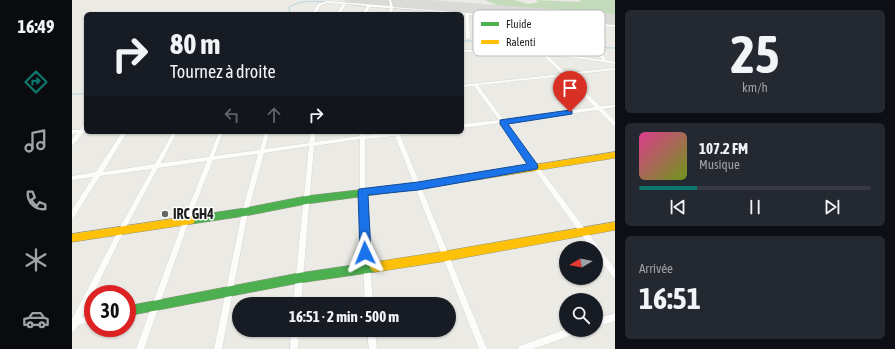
<!DOCTYPE html>
<html lang="fr">
<meta charset="utf-8">
<style>
body{margin:0;font-family:"Asap Condensed",sans-serif;background:#242831;color:#f1f3f6;height:100vh;display:flex;flex-direction:column;font-size:15px;white-space:nowrap}
*{box-sizing:border-box;margin:0}
p{font-size:13px;color:#9ea1a6}
.icon{flex:none;width:22px;height:22px;fill:none;stroke:currentColor;stroke-width:2;stroke-linecap:round;stroke-linejoin:round}
.map{position:relative;flex:1;overflow:hidden}
.side{display:flex;flex-direction:column;gap:10px;padding:10px;background:#0d0f14;width:280px}
.side>*{flex:none}
.banner{position:absolute;left:12px;top:12px;width:380px;height:122px;border-radius:6px;box-shadow:0 1px 3px #0004;background:#171b24;color:#f1f3f6;overflow:hidden}
.needle{width:26px;rotate:260deg}
.controls{position:absolute;left:487px;top:241px;display:grid;gap:8px}
.controls a{display:grid;place-items:center;width:44px;height:44px;border-radius:50%;background:#171b24;box-shadow:0 1px 3px #0004;font-size:20px}
.speed{position:absolute;left:12px;top:285px;display:flex;gap:8px;font-size:20px;font-weight:700;text-align:center}
.speed>*{display:grid;place-content:center;width:52px;height:52px;border-radius:50%;background:#171b24;box-shadow:0 1px 3px #0004;line-height:1}
.speed .limit{border:6px solid #d22;background:#fff;color:#111}
.pin{position:absolute;display:grid;place-items:center;width:34px;height:34px;color:#fff;margin:-41px -17px;border-radius:50% 50% 50% 0;rotate:-45deg;box-shadow:0 0 4px #0007}
.pin .icon{rotate:45deg}
.me{position:absolute;width:44px;margin:-22px;rotate:358deg;stroke-linejoin:round;filter:drop-shadow(0 0 3px #0008)}
.turn{display:flex;align-items:center;gap:14px;height:84px;padding:0 20px;font-size:18px}
.turn .icon{width:52px;height:52px;stroke-width:2.5}
.turn b{display:block;font-size:28px;line-height:34px}
.lanes{display:flex;align-items:center;height:38px;padding:0 20px;background:#0003;justify-content:center;gap:20px;direction:ltr}
.lanes .off{opacity:.35}
.big{font-size:30px;font-weight:700;line-height:1.1}
.side .tile{flex:1;display:flex;flex-direction:column;justify-content:center;gap:6px;min-width:0;padding:0 14px;border-radius:6px;background:#242831}
.side .dial{align-items:center;gap:0}
.dial b{font-size:52px;line-height:1}
.song{display:flex;align-items:center;gap:12px}
.cover{width:48px;height:48px;border-radius:6px;background:linear-gradient(135deg,hsl(330 70% 55%),hsl(80 70% 35%))}
.played{height:4px;border-radius:2px;background:linear-gradient(90deg,#0f766e 25%,#363941 25%)}
.keys{display:flex;justify-content:space-around;direction:ltr}
.trip{position:absolute;left:160px;top:297px;width:224px;height:40px;border-radius:20px;background:#171b24;box-shadow:0 1px 3px #0004;font-weight:700;line-height:40px;text-align:center}
main{display:flex;flex:1;min-height:0}
.tabs{display:flex;flex-direction:column;width:72px;justify-content:space-around;align-items:center;background:#090b0e;color:#9ea1a6}
.tabs .icon{width:28px;height:28px}
.tabs .on{color:#0f766e}
.tabs b{font-size:18px;color:#f1f3f6}
.map>svg:first-child{display:block}
.forest{fill:#c3dbba}
.lines{fill:none;stroke-linecap:round;stroke-linejoin:round}
.stream{stroke:#b7d4df;stroke-width:1}
.runway{fill:#dadad7;fill-rule:evenodd}
.street-casing{stroke:#c4c4c1;stroke-width:0.5}
.fast-casing{stroke:#91957d;stroke-width:1}
.slow-casing{stroke:#91957d;stroke-width:1}
.street{fill:#fcfcfb;fill-rule:evenodd}
.fast{fill:#4caf50;fill-rule:evenodd}
.slow{fill:#ffc107;fill-rule:evenodd}
.route{fill:#1a73e8;stroke:#114b97}
.poi-dot{fill:#656563;stroke:#fff;stroke-width:1.5}
.labels{text-anchor:middle;dominant-baseline:central;stroke-width:3;stroke-linejoin:round;paint-order:stroke}
.poi-label{font-size:14px;font-weight:bold;fill:#1d1d1d;stroke:#fff;text-anchor:start}
.key{fill:#fff;stroke:#bbb;stroke-width:1}
.key-label{font-size:11px;fill:#1d1d1d}
</style>
<main>
<nav class="tabs">
<b>16:49</b>
<svg class="icon on" aria-label="directions" viewBox="0 0 24 24"><path d="M12 3l9 9-9 9-9-9zM9 14v-3h6M13 9l2 2-2 2"/></svg>
<svg class="icon" aria-label="music" viewBox="0 0 24 24"><path d="M9 18V5l10-2v13"/><circle cx="6" cy="18" r="3"/><circle cx="16" cy="16" r="3"/></svg>
<svg class="icon" aria-label="phone" viewBox="0 0 24 24"><path d="M5 4h4l2 5-3 2q2 4 5 5l2-3 5 2v4C11 20 4 13 5 4z"/></svg>
<svg class="icon" aria-label="climate" viewBox="0 0 24 24"><path d="M12 3v18M4 7l16 10M4 17L20 7"/></svg>
<svg class="icon" aria-label="car" viewBox="0 0 24 24"><path d="M5 17H2v-5l4-1 3-4h7l3 4 3 1v5h-3M9 17h6M6 11h13"/><circle cx="7" cy="17" r="2"/><circle cx="17" cy="17" r="2"/></svg>
</nav>
<div class="map">
<svg width="543" height="349" viewBox="0 0 543 349">
<rect width="100%" height="100%" fill="#ebeae5"/>
<!-- forest -->
<path class="forest" d="M413 0H442L456 4 467 2 464 0 508 2 507 0H543V16L430 7Z"/>
<g class="lines">
<!-- stream -->
<path class="stream" d="M385 12 543 25
M218 14 217 7C229 0 241 1 254 2
M390 41C441 39 492 48 543 48
M0 94H14"/>
<!-- runway -->
<path class="runway" d="M272 0H360L543 14V26L282 6 275 4Z"/>
<defs>
<path id="street" d="M317 0H319L321 7 543 25V27L511 24 534 60 543 62V64L505 58 475 55 494 73 543 68V70L496 75 528 106 543 105V107L531 109 543 121V126L541 125 526 110 433 122 543 269V278L541 277 524 255V248H519L429 123 390 128V124L427 120 402 86 390 87V85L490 74 471 55 429 52H390V50L448 51 499 55 487 36 481 22 455 20 460 39 458 40 456 39 452 19 427 17 433 37 431 38 429 37 424 17 397 15 398 38 396 39 394 38 393 14 321 8 320 14H316L318 8 298 7 294 14H290L295 6 274 4 268 14H264L271 4 255 3 248 6 244 14H240L246 4 255 1 318 6ZM484 22 508 24 530 60 503 56 491 36ZM492 76 523 107 431 119 406 85Z
M14 123V128L13 130H14V132L11 133 2 144 0 145V139L5 133 0 134V130H8L12 124Z
M50 132H55L31 172 83 164 101 132H105L89 163 137 157 147 132H151L142 156 188 150 193 132H197L193 149 237 143 239 132H243V142L288 136V132H292L293 135 322 132H348L346 134 328 135 415 349H407L323 136 293 139V193L301 304H293L288 194V139L242 146 229 304H221L237 146 192 153 176 212 150 349H142L170 212 186 154 141 160 117 221 72 349H64L111 221 135 161 86 168 51 233 10 317 21 314V322L6 325 3 331 0 332V319L47 229 80 169 28 176 2 217 0 218V210L21 177 0 180V176L24 172Z
M543 313V321L524 327V319Z
M494 329 507 330 506 333 461 349H446L447 346 450 345Z
M219 330H227L226 349H218Z
M295 330H303L305 349H297Z"/>
<path id="fast" d="M410 173 413 174 414 176 413 178 410 179 346 189 234 204 173 216 119 224 116 223 115 220 116 217 119 216 173 208 234 196 346 183Z
M303 262 307 264 308 267 307 270 303 272 227 283 55 316V306L227 273Z"/>
<path id="slow" d="M543 152V158L410 179 407 178 406 176 407 174 410 173Z
M119 216 122 217 123 220 122 223 119 224 0 242V234Z
M543 222V230L374 261 303 272 299 270 298 267 299 264 303 262 374 251Z"/>
</defs>
<!-- street casing -->
<use href="#street" class="street-casing"/>
<!-- fast casing -->
<use href="#fast" class="fast-casing"/>
<!-- slow casing -->
<use href="#slow" class="slow-casing"/>
<!-- street -->
<use href="#street" class="street"/>
<!-- fast -->
<use href="#fast" class="fast"/>
<!-- slow -->
<use href="#slow" class="slow"/>
</g>
<!-- route -->
<path class="route" d="M498 110 500 111V114L436 124 465 164 466 167 465 169 346 190 296 195 299 253 297 257 293 258 290 257 288 253 286 192 287 189 346 182 455 164 428 124V120Z"/>
<!-- markers -->
<circle class="poi-dot" cx="93" cy="214" r="4"/>
<g class="labels">
<!-- poi labels -->
<g class="poi-label">
<text x="101" y="214">IRC GH4</text>
</g>
</g>
<!-- legend -->
<rect x="401" y="10" width="132" height="46" rx="6" class="key"/>
<rect x="409" y="22" width="18" height="4" fill="#4caf50"/>
<rect x="409" y="40" width="18" height="4" fill="#ffc107"/>
<g class="key-label">
<text x="434" y="28">Fluide</text>
<text x="434" y="46">Ralenti</text>
</g>
</svg>
<div class="controls">
<a><svg class="needle" viewBox="-14 -14 28 28"><path d="M0-13l5 13h-10z" fill="#e53935"/><path d="M0 13l5-13h-10z" fill="#9ea1a6"/></svg></a>
<a><svg class="icon" aria-label="search" viewBox="0 0 24 24"><circle cx="10" cy="10" r="6"/><path d="M15 15l6 6"/></svg></a>
</div>
<div class="speed"><div class="limit">30</div></div>
<div class="pin" style="left:498px;top:112px;background:#d93025"><svg class="icon" aria-label="arrive" viewBox="0 0 24 24"><path d="M6 21V4h12l-3 4 3 4H6"/></svg></div>
<svg class="me" style="left:293px;top:253px" viewBox="-20 -20 40 40"><path d="M0-17L14 15 0 8-14 15z" fill="#1a73e8" stroke="#fff" stroke-width="4"/></svg>
<div class="trip">16:51 · 2 min · 500 m</div>
<div class="banner">
<div class="turn"><svg class="icon" aria-label="right" viewBox="0 0 24 24"><path d="M7 20v-9h11M14 6l5 5-5 5"/></svg><div><b>80 m</b>Tournez à droite</div></div>
<div class="lanes"><svg class="icon off" aria-label="left" viewBox="0 0 24 24"><path d="M17 20v-9H6M10 6l-5 5 5 5"/></svg><svg class="icon off" aria-label="ahead" viewBox="0 0 24 24"><path d="M12 20V5M6 11l6-6 6 6"/></svg><svg class="icon" aria-label="right" viewBox="0 0 24 24"><path d="M7 20v-9h11M14 6l5 5-5 5"/></svg></div>
</div>
</div>
<section class="side">
<div class="tile dial"><b>25</b><p>km/h</p></div>
<div class="tile">
<div class="song"><i class="cover"></i><div><b>107.2 FM</b><p>Musique</p></div></div>
<div class="played"></div>
<div class="keys"><svg class="icon" aria-label="previous" viewBox="0 0 24 24"><path d="M18 5L8 12l10 7zM5 5v14"/></svg><svg class="icon" aria-label="pause" viewBox="0 0 24 24"><path d="M8 5v14M16 5v14"/></svg><svg class="icon" aria-label="next" viewBox="0 0 24 24"><path d="M6 5l10 7-10 7zM19 5v14"/></svg></div>
</div>
<div class="tile"><p>Arrivée</p><b class="big">16:51</b></div>
</section>
</main>
